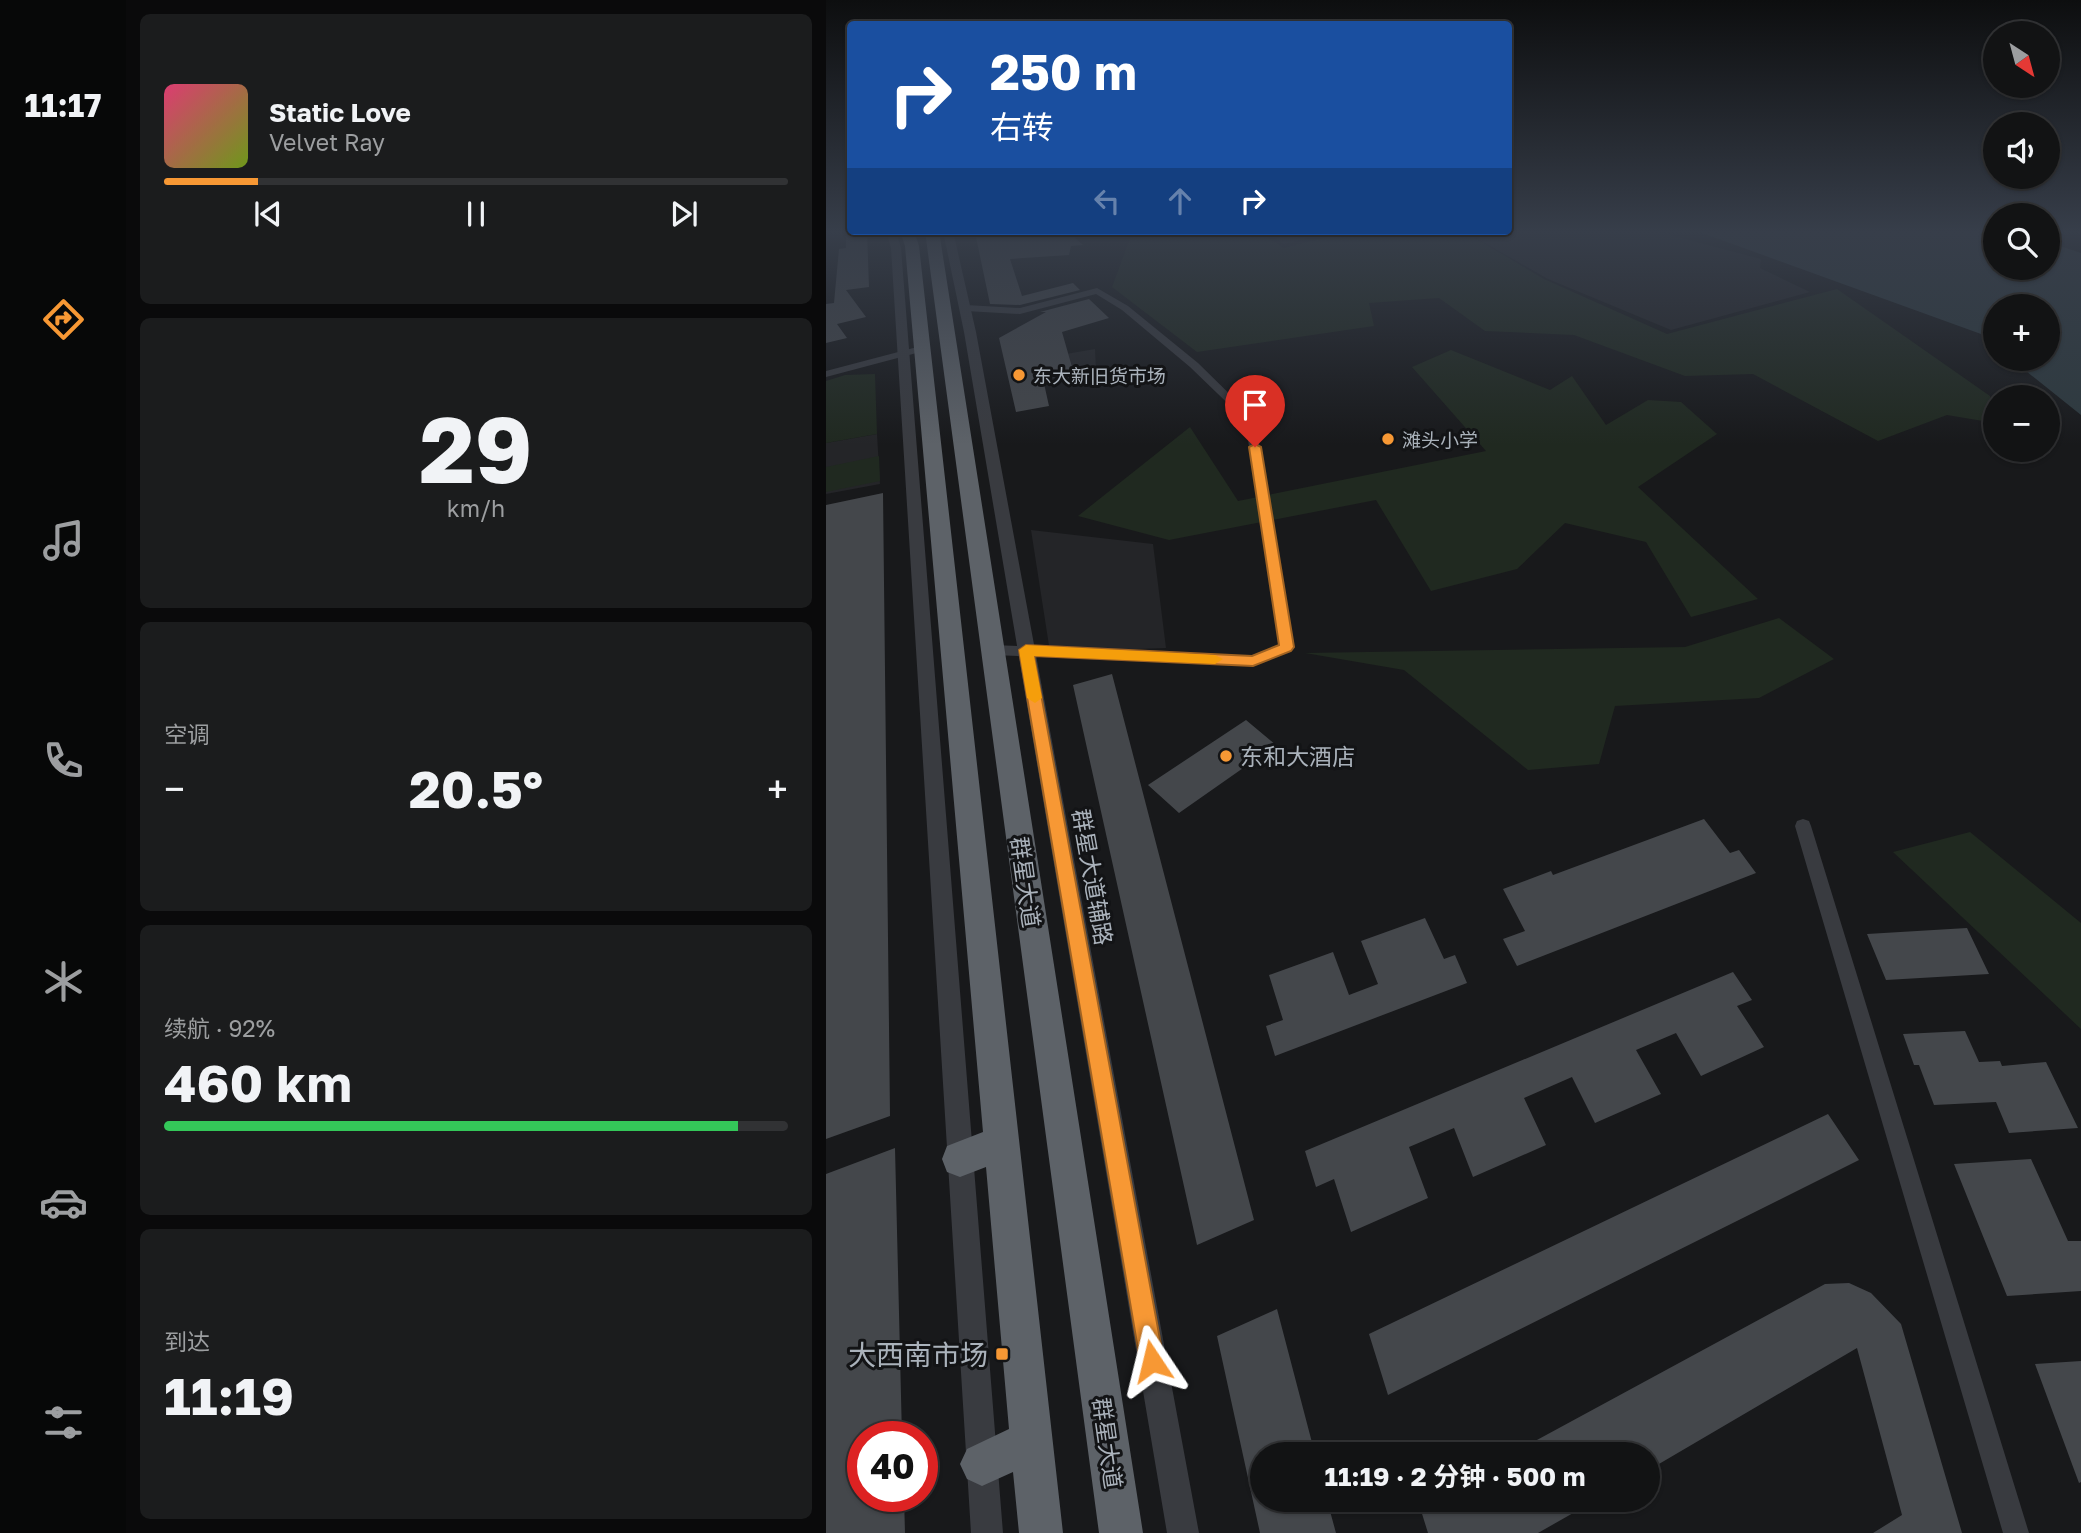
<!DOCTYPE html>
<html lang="zh">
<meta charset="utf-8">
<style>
body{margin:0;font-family:"Golos Text","Noto Sans SC",sans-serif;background:#1b1c1d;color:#f1f3f6;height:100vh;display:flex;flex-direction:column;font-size:26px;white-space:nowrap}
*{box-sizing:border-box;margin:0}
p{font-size:23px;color:#9c9ea0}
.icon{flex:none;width:38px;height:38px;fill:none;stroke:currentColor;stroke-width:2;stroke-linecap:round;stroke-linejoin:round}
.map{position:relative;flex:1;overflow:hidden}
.details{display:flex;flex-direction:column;gap:14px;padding:14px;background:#0a0a0b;width:700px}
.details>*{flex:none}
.top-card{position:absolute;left:21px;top:21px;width:665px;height:214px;border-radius:7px;box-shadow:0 2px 5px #0004,0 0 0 2px #313234;background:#1a4fa0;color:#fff;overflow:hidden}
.needle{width:46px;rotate:144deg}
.controls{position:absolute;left:1157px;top:21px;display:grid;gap:14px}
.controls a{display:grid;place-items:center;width:77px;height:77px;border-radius:50%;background:#121314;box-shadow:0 2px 5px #0004,0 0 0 2px #313234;font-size:35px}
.speed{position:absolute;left:21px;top:1421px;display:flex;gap:14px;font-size:35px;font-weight:700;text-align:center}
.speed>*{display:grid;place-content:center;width:91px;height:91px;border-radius:50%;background:#121314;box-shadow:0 2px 5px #0004,0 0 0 2px #313234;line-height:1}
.speed .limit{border:10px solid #d22;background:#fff;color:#111}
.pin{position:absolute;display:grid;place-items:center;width:60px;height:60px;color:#fff;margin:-72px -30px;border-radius:50% 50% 50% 0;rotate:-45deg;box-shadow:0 0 7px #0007}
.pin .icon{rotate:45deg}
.me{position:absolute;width:77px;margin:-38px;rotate:350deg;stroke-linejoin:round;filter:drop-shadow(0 0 5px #0008)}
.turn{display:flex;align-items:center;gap:24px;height:147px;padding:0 28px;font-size:32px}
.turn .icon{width:91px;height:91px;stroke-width:2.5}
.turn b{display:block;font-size:49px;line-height:60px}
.lanes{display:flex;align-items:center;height:66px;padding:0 28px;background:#0003;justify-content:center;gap:35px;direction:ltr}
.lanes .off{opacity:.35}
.big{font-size:52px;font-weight:700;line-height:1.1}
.details .widget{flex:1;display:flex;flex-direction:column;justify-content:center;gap:10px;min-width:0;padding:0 24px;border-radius:10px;background:#1b1c1d}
.details .dial{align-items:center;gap:0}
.dial b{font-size:91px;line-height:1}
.song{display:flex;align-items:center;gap:21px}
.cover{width:84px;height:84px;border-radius:10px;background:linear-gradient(135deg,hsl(340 70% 55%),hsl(80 70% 35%))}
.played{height:7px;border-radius:4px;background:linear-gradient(90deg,#f79834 15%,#313234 15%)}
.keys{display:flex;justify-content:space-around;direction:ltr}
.heat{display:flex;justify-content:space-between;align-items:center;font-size:38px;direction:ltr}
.charge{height:10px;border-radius:5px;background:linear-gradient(90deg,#34c759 92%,#313234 0)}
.trip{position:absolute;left:424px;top:1442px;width:410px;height:70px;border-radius:35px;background:#121314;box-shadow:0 2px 5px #0004,0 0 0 2px #313234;font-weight:700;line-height:70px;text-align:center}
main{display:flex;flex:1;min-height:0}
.tabs{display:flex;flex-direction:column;width:126px;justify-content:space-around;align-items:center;background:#070808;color:#9c9ea0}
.tabs .icon{width:49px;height:49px}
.tabs .on{color:#f79834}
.tabs b{font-size:32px;color:#f1f3f6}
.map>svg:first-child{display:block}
.built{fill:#242528}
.green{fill:#202920}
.water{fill:#2e3a3f}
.building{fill:#44474b}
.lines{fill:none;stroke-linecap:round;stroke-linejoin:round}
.minor{fill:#393b40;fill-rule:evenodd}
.tertiary{fill:#393b40;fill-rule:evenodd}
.trunk{fill:#5d6268;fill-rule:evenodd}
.route{fill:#f79834;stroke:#a16322;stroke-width:2}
.slow{fill:#f59e0b}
.poi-dot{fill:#f79834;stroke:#131416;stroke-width:2.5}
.labels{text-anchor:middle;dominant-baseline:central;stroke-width:6;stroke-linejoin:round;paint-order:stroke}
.far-poi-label{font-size:19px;fill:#aab2bb;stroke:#131416;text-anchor:start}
.poi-label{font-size:23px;fill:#aab2bb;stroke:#131416;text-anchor:start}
.street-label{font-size:23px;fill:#aab2bb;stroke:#131416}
.near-poi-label{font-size:28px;fill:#aab2bb;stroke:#131416;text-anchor:end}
</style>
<main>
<nav class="tabs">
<b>11:17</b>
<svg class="icon on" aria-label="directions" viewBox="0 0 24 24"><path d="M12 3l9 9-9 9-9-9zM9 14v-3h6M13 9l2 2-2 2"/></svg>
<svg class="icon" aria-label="music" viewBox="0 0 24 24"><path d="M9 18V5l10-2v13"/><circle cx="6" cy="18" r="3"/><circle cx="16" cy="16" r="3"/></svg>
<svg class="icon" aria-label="phone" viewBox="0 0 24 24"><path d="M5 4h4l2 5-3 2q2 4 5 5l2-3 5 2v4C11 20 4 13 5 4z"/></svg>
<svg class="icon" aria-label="climate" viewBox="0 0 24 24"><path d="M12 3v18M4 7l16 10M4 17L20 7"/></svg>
<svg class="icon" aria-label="car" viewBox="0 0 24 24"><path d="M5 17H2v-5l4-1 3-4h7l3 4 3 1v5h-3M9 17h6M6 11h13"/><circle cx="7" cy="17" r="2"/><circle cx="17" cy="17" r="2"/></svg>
<svg class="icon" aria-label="filters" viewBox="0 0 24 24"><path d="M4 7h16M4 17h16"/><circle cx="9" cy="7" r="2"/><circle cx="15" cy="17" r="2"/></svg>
</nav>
<section class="details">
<div class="widget">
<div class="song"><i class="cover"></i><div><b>Static Love</b><p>Velvet Ray</p></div></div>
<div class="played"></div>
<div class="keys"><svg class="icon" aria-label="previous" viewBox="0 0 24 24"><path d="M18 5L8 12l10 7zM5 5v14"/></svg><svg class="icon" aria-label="pause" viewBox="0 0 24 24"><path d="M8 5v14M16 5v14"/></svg><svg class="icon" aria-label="next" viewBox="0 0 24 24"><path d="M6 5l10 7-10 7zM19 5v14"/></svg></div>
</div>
<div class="widget dial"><b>29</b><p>km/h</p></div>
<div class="widget"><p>空调</p>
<div class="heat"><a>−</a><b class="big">20.5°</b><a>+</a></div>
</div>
<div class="widget"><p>续航 · 92%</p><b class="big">460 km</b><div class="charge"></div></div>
<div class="widget"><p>到达</p><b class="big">11:19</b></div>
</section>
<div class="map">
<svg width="1255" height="1533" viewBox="0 0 1255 1533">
<rect width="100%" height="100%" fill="#18191b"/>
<!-- built -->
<path class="built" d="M825 230 935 259 934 268 984 292 845 330 722 279 638 231Z
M438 231H511L458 244Z
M269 349 270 370 184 385 228 356Z
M51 434 54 484 0 494V443Z
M205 530 327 544 340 648 224 652Z"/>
<!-- green -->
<path class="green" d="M315 231H431L458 248 526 231H637L718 279 841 334 1011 289 1164 396 1169 423 1121 415 1052 441 927 374 859 376 748 335 659 331 613 298 543 303 548 326 371 352 286 287 306 233Z
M625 350 724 390 746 376 780 425 822 400 855 402 891 434 812 487 932 599 865 617 820 542 739 523 691 569 605 591 550 500 343 540 252 516 364 427 412 501 660 451 586 367Z
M49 374 51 434 0 443V381L19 375Z
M53 456 54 481 0 492V467Z
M953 618 1008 659 933 698 789 706 773 764 702 770 578 670 479 653 859 647Z
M1144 832 1255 923V1029L1067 852Z"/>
<!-- water -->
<path class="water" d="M868 230H1169V268H1222V242L1255 253V415L1185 359H1222V306H1169V346L1155 334Z"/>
<!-- building -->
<path class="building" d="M20 231H41L43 287 20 290 40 317 11 324 21 338 0 343V304L8 303 13 249 20 248Z
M178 231H241L257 245 245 246 243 255 184 259 196 296 247 283 254 290 194 305 164 304 150 237Z
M263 299 283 318 236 332 248 374 217 379 223 406 190 412 173 338 220 312H214Z
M57 493 64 1116 0 1139V505Z
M286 674 428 1220 371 1245 247 685Z
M420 720 450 745 353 813 322 785Z
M878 819 904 853 913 850 930 873 691 966 677 939 699 931 677 889 725 871 727 875Z
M599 918 618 959 629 955 641 983 449 1056 440 1026 457 1020 443 975 507 952 523 995 552 984 535 941Z
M1141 928 1163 974 1060 980 1041 934Z
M907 972 926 1000 911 1006 938 1047 875 1076 850 1033 810 1050 835 1094 769 1123 746 1077 698 1098 720 1145 647 1177 628 1128 583 1147 602 1198 525 1232 508 1179 490 1187 479 1151Z
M1139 1031 1153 1062 1174 1061 1176 1066 1220 1062 1252 1128 1183 1133 1170 1102 1108 1105 1093 1065H1088L1077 1034Z
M1002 1114 1033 1160 562 1395 543 1334Z
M69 1148 76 1437H37V1496H78L79 1533H0V1174Z
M1205 1159 1242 1241H1255V1291L1181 1296 1128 1164Z
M1023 1283 1045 1293 1075 1324 1136 1533H1047L1076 1515 1031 1348 821 1471V1454H685L999 1284Z
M451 1309 489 1454H436V1500H501L510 1533H434L391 1336Z
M1255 1361V1482L1253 1483 1209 1364Z
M600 1500H770L712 1533H602L593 1504Z"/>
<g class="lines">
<!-- minor -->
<path class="minor" d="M1247 230H1255V234Z
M271 288 302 306 372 363 429 419 467 647 465 650 427 666 167 655 160 650 167 645 426 656 453 645 419 420 364 367 296 310 270 294 194 314 140 311 135 308 140 305 194 308Z
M95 346 100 349 98 351 0 377V371Z
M977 819 983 821 985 826 1203 1533H1177L969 826 971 821Z"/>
<!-- tertiary -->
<path class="tertiary" d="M60 231H70L75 248 177 1533H145L65 248Z
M117 231H127L150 332 373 1533H341L138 332Z"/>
<!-- trunk -->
<path class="trunk" d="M74 231H88L93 246 237 1533H193L187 1472 156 1486 141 1479 134 1464 141 1449 183 1429 160 1167 134 1177 121 1172 116 1159 121 1146 157 1132 79 246Z
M99 231H113L317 1533H273Z"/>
</g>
<!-- sky -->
<linearGradient id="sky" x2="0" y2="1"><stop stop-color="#0d0e0f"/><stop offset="0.52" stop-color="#373e4a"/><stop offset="1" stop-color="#373e4a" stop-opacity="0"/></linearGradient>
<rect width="1255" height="445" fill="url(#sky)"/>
<!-- route -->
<path class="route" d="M429 444 435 447 468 647 465 651 427 666 208 656 338 1361 335 1369 326 1373 317 1369 314 1361 193 650 200 645 426 656 453 645 423 447Z"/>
<!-- slow -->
<path class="slow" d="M200 645 389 655 397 659 389 664 208 656 216 698 209 703 201 698 193 650Z"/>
<!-- markers -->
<g class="poi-dot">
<circle cx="193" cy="375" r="7"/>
<circle cx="562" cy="439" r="7"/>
<circle cx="400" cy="756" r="7"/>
<rect x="169" y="1347" width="14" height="14" rx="3.5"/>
</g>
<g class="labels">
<!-- far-poi labels -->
<g class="far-poi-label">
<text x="207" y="375">东大新旧货市场</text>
<text x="576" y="439">滩头小学</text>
</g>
<!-- poi labels -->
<g class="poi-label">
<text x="414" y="756">东和大酒店</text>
</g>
<!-- street labels -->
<g class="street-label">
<text transform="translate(267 877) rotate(80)">群星大道辅路</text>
<text transform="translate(200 882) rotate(82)">群星大道</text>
<text transform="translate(282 1443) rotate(82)">群星大道</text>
</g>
<!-- near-poi labels -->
<g class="near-poi-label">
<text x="162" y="1354">大西南市场</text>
</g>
</g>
</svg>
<div class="controls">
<a><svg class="needle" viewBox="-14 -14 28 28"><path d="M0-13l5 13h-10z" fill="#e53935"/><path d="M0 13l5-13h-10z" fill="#9c9ea0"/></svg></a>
<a><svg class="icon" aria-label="sound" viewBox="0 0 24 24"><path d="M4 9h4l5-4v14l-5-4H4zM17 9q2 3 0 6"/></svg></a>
<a><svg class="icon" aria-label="search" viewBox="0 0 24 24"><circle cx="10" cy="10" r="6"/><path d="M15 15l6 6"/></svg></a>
<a>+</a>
<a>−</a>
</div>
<div class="speed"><div class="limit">40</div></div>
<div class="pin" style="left:429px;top:447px;background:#d93025"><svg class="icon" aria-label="arrive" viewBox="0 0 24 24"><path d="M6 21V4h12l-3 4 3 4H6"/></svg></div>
<svg class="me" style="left:326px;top:1361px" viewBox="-20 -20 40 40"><path d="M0-17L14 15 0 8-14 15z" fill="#f79834" stroke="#fff" stroke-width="4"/></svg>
<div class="trip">11:19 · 2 分钟 · 500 m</div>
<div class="top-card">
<div class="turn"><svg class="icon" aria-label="right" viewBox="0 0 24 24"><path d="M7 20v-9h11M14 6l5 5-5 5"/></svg><div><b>250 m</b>右转</div></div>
<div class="lanes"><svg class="icon off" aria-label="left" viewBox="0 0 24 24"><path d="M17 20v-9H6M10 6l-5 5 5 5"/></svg><svg class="icon off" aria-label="ahead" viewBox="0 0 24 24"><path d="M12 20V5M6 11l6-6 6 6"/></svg><svg class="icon" aria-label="right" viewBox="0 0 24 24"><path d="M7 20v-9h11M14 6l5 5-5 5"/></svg></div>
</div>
</div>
</main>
